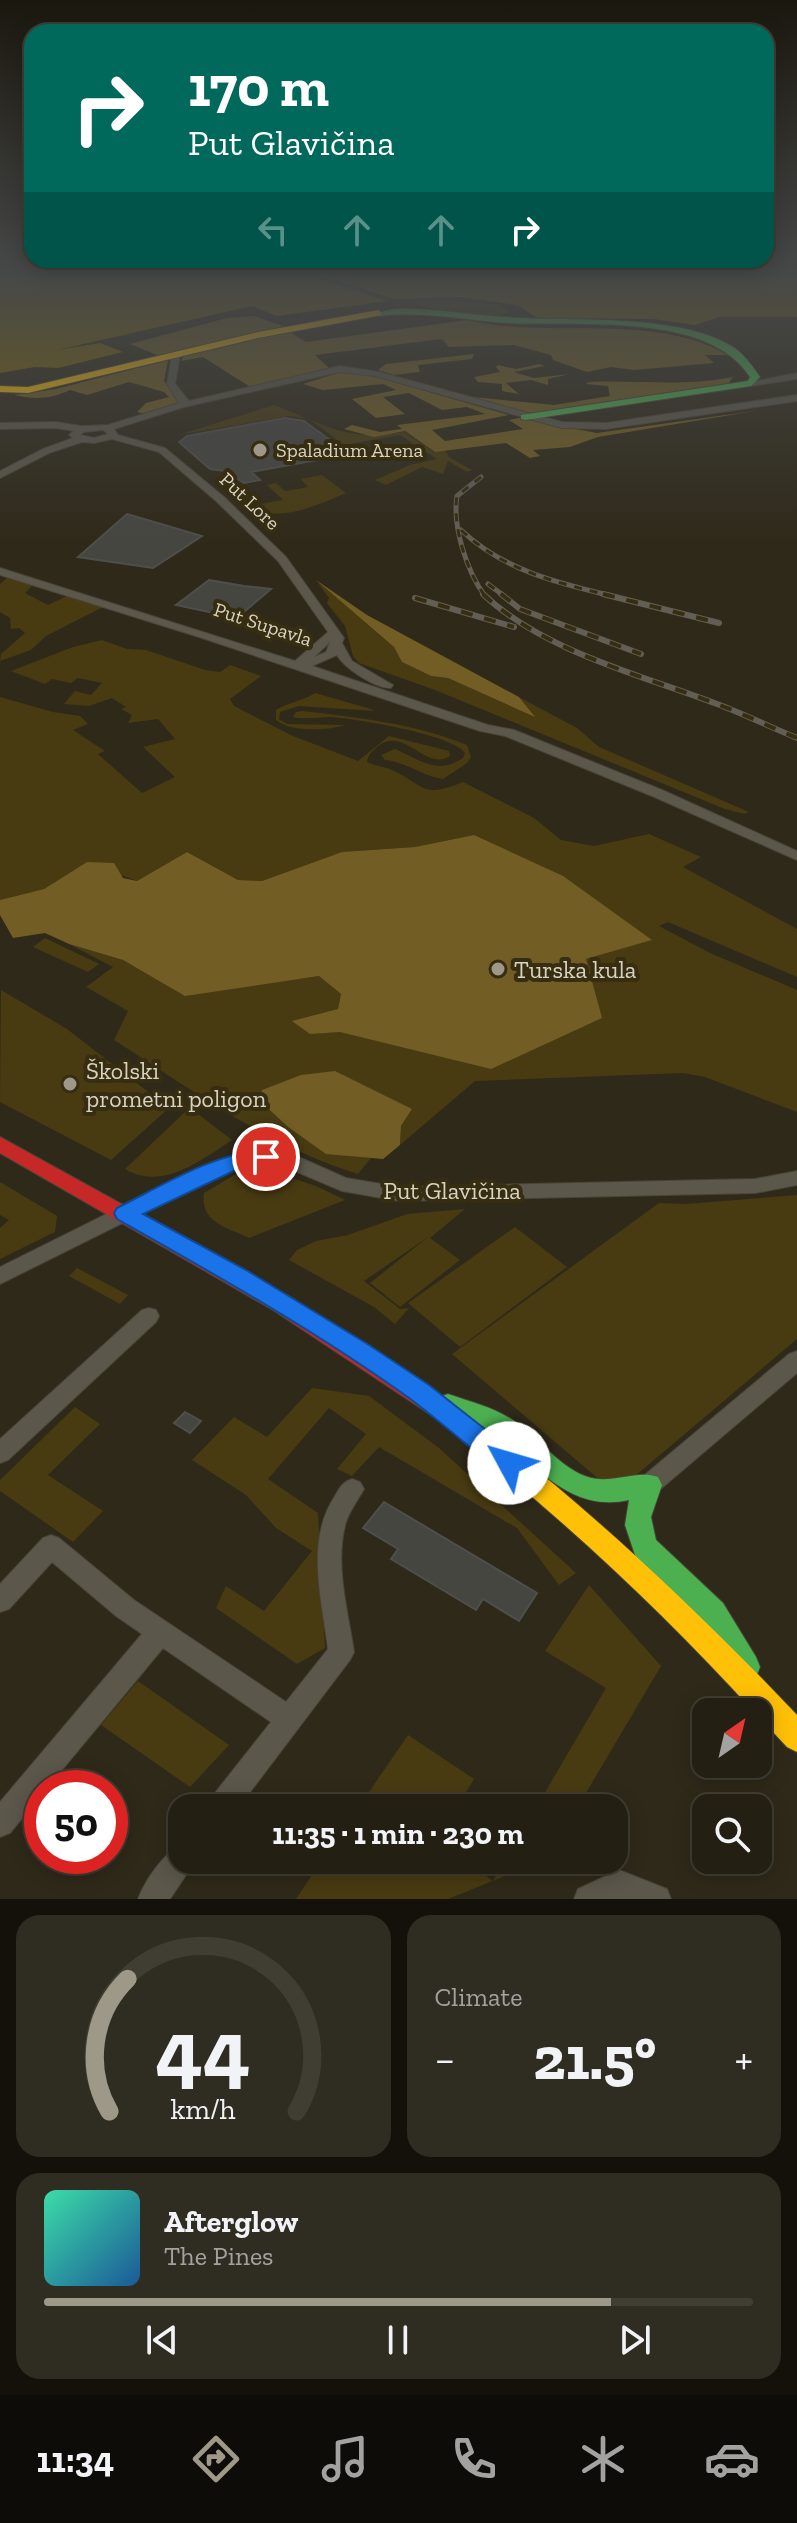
<!DOCTYPE html>
<meta charset="utf-8">
<style>
body{margin:0;font-family:"Zilla Slab",serif;background:#2f2c21;color:#f1f3f6;height:100vh;display:flex;flex-direction:column;font-size:30px;white-space:nowrap}
*{box-sizing:border-box;margin:0}
p{font-size:26px;color:#a3a2a0}
.icon{flex:none;width:44px;height:44px;fill:none;stroke:currentColor;stroke-width:2;stroke-linecap:round;stroke-linejoin:round}
.map{position:relative;height:1899px;overflow:hidden}
.side{display:flex;flex-direction:column;gap:16px;padding:16px;background:#13110a;flex:1}
.side>*{flex:none}
.top-card{position:absolute;left:24px;top:24px;width:750px;height:244px;border-radius:24px;box-shadow:0 4px 20px #0003,0 0 0 2px #403d33;background:#00695c;color:#fff;overflow:hidden}
.needle{width:52px;rotate:34deg}
.buttons{position:absolute;left:692px;top:1698px;display:grid;gap:16px}
.buttons a{display:grid;place-items:center;width:80px;height:80px;border-radius:16px;background:#231f13;box-shadow:0 4px 20px #0003,0 0 0 2px #403d33;font-size:40px}
.speed{position:absolute;left:24px;top:1770px;display:flex;gap:16px;font-size:40px;font-weight:700;text-align:center}
.speed>*{display:grid;place-content:center;width:104px;height:104px;border-radius:50%;background:#231f13;box-shadow:0 4px 20px #0003,0 0 0 2px #403d33;line-height:1}
.speed .limit{border:12px solid #d22;background:#fff;color:#111}
.pin{position:absolute;display:grid;place-items:center;width:68px;height:68px;color:#fff;margin:-34px;border:4px solid #fff;border-radius:50%;box-shadow:0 2px 8px #0007}
.me{position:absolute;width:88px;margin:-44px;rotate:309deg;stroke-linejoin:round;filter:drop-shadow(0 0 6px #0008)}
.turn{display:flex;align-items:center;gap:28px;height:168px;padding:0 32px;font-size:36px}
.turn .icon{width:104px;height:104px;stroke-width:2.5}
.turn b{display:block;font-size:56px;line-height:68px}
.lanes{display:flex;align-items:center;height:76px;padding:0 32px;background:#0003;justify-content:center;gap:40px;direction:ltr}
.lanes .off{opacity:.35}
.big{font-size:60px;font-weight:700;line-height:1.1}
.side .widget{flex:1;display:flex;flex-direction:column;justify-content:center;gap:12px;min-width:0;padding:0 28px;border-radius:24px;background:#2f2c21}
.side .dial{align-items:center;gap:0}
.dial svg{height:208px;overflow:visible;fill:none;stroke:#403d33;stroke-width:7;stroke-linecap:round;text-anchor:middle}
.dial text{fill:#f1f3f6;stroke:none}
.song{display:flex;align-items:center;gap:24px}
.cover{width:96px;height:96px;border-radius:12px;background:linear-gradient(135deg,hsl(160 70% 55%),hsl(210 70% 35%))}
.played{height:8px;border-radius:4px;background:linear-gradient(90deg,#9d9887 80%,#403d33 80%)}
.keys{display:flex;justify-content:space-around;direction:ltr}
.heat{display:flex;justify-content:space-between;align-items:center;font-size:44px;direction:ltr}
.side .tiles{flex:1;display:grid;gap:16px;grid-template-columns:1fr 1fr}
.widget:last-child{grid-column:span 2}
.trip{position:absolute;left:168px;top:1794px;width:460px;height:80px;border-radius:24px;background:#231f13;box-shadow:0 4px 20px #0003,0 0 0 2px #403d33;font-weight:700;line-height:80px;text-align:center}
.tabs{display:flex;height:128px;justify-content:space-around;align-items:center;background:#0e0c08;color:#a3a2a0}
.tabs .icon{width:56px;height:56px}
.tabs .current{color:#9d9887}
.tabs b{font-size:36px;color:#f1f3f6}
.map>svg:first-child{display:block}
.green{fill:#483b12}
.forest{fill:#725e24}
.water{fill:#7e6406}
.building{fill:#464641;stroke:#4e4f4c;stroke-width:2}
.lines{fill:none;stroke-linecap:round;stroke-linejoin:round}
.street-casing{stroke:#494438;stroke-width:2}
.fast-casing{stroke:#494438;stroke-width:2}
.slow-casing{stroke:#494438;stroke-width:2}
.jam-casing{stroke:#494438;stroke-width:2}
.street{fill:#5b574b;fill-rule:evenodd}
.fast{fill:#4caf50;fill-rule:evenodd}
.slow{fill:#ffc107;fill-rule:evenodd}
.jam{fill:#c62828;fill-rule:evenodd}
.rail-far1-casing{stroke:#625e54;stroke-width:5}
.rail-casing{stroke:#625e54;stroke-width:6}
.rail-far1{stroke:#372d11;stroke-width:3;stroke-dasharray:8;stroke-linecap:butt}
.rail{stroke:#372d11;stroke-width:4;stroke-dasharray:12;stroke-linecap:butt}
.route{fill:#1a73e8;stroke:#114b97;stroke-width:2}
.poi-dot{fill:#9d9887;stroke:#372d11;stroke-width:3}
.labels{text-anchor:middle;dominant-baseline:central;stroke-width:8;stroke-linejoin:round;paint-order:stroke}
.far-poi-label{font-size:20px;fill:#d8d3c2;stroke:#372d11;text-anchor:start}
.far-street-label{font-size:20px;fill:#d8d3c2;stroke:#372d11}
.poi-label{font-size:24px;fill:#d8d3c2;stroke:#372d11;text-anchor:start}
.street-label{font-size:24px;fill:#d8d3c2;stroke:#372d11}
</style>
<div class="map">
<svg width="797" height="1899" viewBox="0 0 797 1899">
<rect width="100%" height="100%" fill="#2f2919"/>
<!-- green -->
<path class="green" d="M429 300 496 304 511 312C490 322 432 309 409 302Z
M274 405C326 425 346 442 404 432L434 452 445 450 449 457 472 470 467 472 448 461 443 474 422 467 386 485 375 480 410 465 437 459 400 435 344 445 309 419 289 416 178 435Z
M322 475 346 493C312 508 277 523 242 507L283 500 267 485 276 483 285 491 308 487 301 479Z
M7 578 33 585 25 593 48 605 69 595 103 607 46 636 31 650 0 661 1 654 25 633 19 628 11 629 10 618 0 612V584Z
M316 580 394 647 402 662 431 676 448 678 533 716 519 697 577 728 599 747 749 812 744 814 725 809 435 690 359 663 353 656 345 626 327 603 329 598Z
M102 640 127 649 146 650 205 670 220 672 230 665 261 676 230 699 234 706 293 736 358 761 389 736 449 751 450 756C425 772 405 726 378 746 372 751 368 755 367 762 375 766 383 766 392 770 426 786 421 799 463 782L534 818 561 840 594 846 649 834 701 857 683 867 797 929V977L668 922 659 926 710 953 797 990V1112L705 1077 683 1073 475 1081 400 1145 401 1126 412 1109 260 1101 288 1127 326 1153 371 1158 358 1174C268 1146 192 1090 114 1040L128 1011 86 987 113 967 69 944 123 960 185 995 319 976 341 994 338 1009 310 1033 340 1032 651 940 474 835 415 847 342 852 262 881 238 880 187 852 137 881 87 862 44 889 0 900V697L53 712 80 716 88 724 73 730 105 751 98 754 142 793 175 777 143 747 175 739 158 719 128 723 132 715 121 709 126 707 112 698 89 706 64 704 75 691 91 695 102 683 78 678 71 683 52 679 45 684 11 671 73 647Z
M315 693 371 709 375 711 299 706 280 712 279 719 287 724 345 725C327 731 290 732 276 720V710C289 702 303 701 315 693Z
M303 711C360 718 413 723 467 745L471 757 467 763 443 779C422 776 407 762 385 760L381 755 395 749C419 759 437 776 463 758L465 753C452 734 356 719 331 717 318 717 306 720 293 717L296 712Z
M45 938 99 964 88 972 33 947Z
M1 990 67 1029 169 1108 111 1160 0 1102Z
M186 1111 198 1114 232 1140C200 1161 162 1191 125 1169Z
M262 1168 316 1186 345 1200 249 1238C226 1227 200 1223 204 1193L241 1171Z
M0 1182 57 1216 55 1232 0 1259V1228L9 1220 0 1215Z
M797 1195V1339L628 1482 601 1481 452 1354 659 1203 686 1204Z
M465 1209 430 1238 460 1260 400 1307 370 1283 428 1237 364 1281 400 1309 409 1308 395 1324 374 1307 289 1260 297 1250 316 1241 348 1235 407 1214Z
M515 1227 567 1267 460 1347 408 1303Z
M77 1268 128 1295 120 1304 69 1276Z
M312 1388 369 1396 439 1448 576 1573 559 1585 517 1528 379 1447 352 1476 337 1469 366 1434 329 1408 268 1479 318 1513 325 1648 297 1664 216 1608 226 1586 264 1611 312 1551 276 1528 246 1495 192 1460 234 1417 267 1437Z
M75 1407 100 1424 48 1475 103 1511 73 1542 0 1491V1480Z
M589 1585 661 1666 577 1808H536L606 1688 545 1651Z
M138 1681 229 1745 190 1787 101 1725Z
M408 1735 474 1779 456 1808H358Z
M322 1860H463L493 1881 505 1860H545L448 1899H296Z"/>
<!-- forest -->
<path class="forest" d="M254 316 285 327 162 357 130 344 227 318Z
M467 320C551 340 650 311 728 355H705L714 363 634 370 611 367 587 372 553 360 551 355 514 345 449 347 442 339 315 355 329 368 252 388 203 357 181 361 184 356 288 331 306 342Z
M474 354 472 359 418 365 420 372 394 375 378 370 386 364Z
M168 360 164 381 178 400 177 404 146 414 137 412 146 403 169 397 164 392 129 382 87 395 70 390C51 399 35 400 14 395L56 389Z
M539 364 545 366 514 372 534 378 570 374 548 379V385L531 380 506 383 519 394 502 391V384L478 382 474 377 500 372 496 367 498 365 516 369Z
M344 371 373 376 509 415 432 430 445 441 523 429 509 420 519 418 597 433 761 410 598 437 570 447 533 450 540 456 530 458 506 443 435 452 405 431 374 437 344 429 352 425 380 432 402 429 397 425 485 414 467 407 442 410 409 393 383 397 405 414 376 418 352 399 396 390 383 384 323 390 303 384Z
M733 377 728 384 524 415 473 397 554 405 610 396 608 386 586 384 589 382C638 380 683 387 733 377Z
M316 580 367 615 519 697 535 717 448 678 431 676 402 662 394 647Z
M474 835 563 876 652 940 586 959 602 1018 491 1069 340 1032 310 1034 292 1021 338 1009 341 994 319 976 185 996 123 960 69 944 45 933 13 938 0 915V900L44 889 87 862 114 863 123 878 137 881 187 852 238 880 262 881 342 852 415 847Z
M335 1071 412 1109 401 1126 400 1145 383 1159 326 1154 288 1127 260 1101 262 1090 301 1075Z"/>
<!-- water -->
<path class="water" d="M0 277H314L387 301 277 316 252 306 57 350 100 343 123 352 58 368 35 367 0 373Z
M326 277H797V317H719L695 325 654 319 546 318 536 317 517 305 462 297 394 299Z"/>
<!-- building -->
<path class="building" d="M285 418 304 421 338 446 329 453 334 457 251 472 260 480 244 483 225 471 210 469 179 442 187 436Z
M127 514 202 536 153 568 78 557Z
M209 580 244 586 271 589 237 618 176 605Z
M185 1412 201 1421 190 1433 174 1423Z
M384 1502 537 1593 519 1621 483 1599 476 1610 391 1559 398 1549 363 1528Z"/>
<g class="lines">
<defs>
<path id="street" d="M176 353 180 355 175 384 189 401 340 366 379 372 562 422 606 423 797 395V401L606 429 562 428 375 376 340 372 184 407 114 429 118 435 165 448 224 497 286 557 344 638 342 643 352 661 393 685 391 688C376 689 344 668 337 655L312 666 488 725 514 730 662 790 797 851V860L652 796 505 736 480 731 199 637 0 575V568L295 661 328 632 278 561 216 501 159 452 112 439 94 443 82 442 49 453 0 478V471L43 449 73 438 69 435 74 431 56 428 0 429V423L56 422 81 426 108 425 179 403 167 384 172 355ZM103 430 108 434 94 438 80 435 84 432ZM330 642 326 652 314 657Z
M797 373V379L751 386 747 383Z
M266 1150 301 1158 346 1178 399 1187 755 1179 797 1171V1185L755 1193 399 1201 342 1191 290 1169 266 1164 244 1165 211 1179 0 1284V1267L197 1169 242 1152Z
M149 1308 156 1310 159 1316 156 1322 8 1460 0 1463V1439L142 1310Z
M797 1351V1373L657 1492 649 1495 641 1492 637 1485 641 1478 789 1354Z
M352 1479 360 1482 364 1489C358 1500 350 1510 346 1522 334 1563 348 1611 354 1652L350 1660 238 1808H207L211 1798 271 1722 163 1648 47 1788H42V1794L10 1833 0 1837V1802L142 1634 116 1616 52 1562 9 1609 0 1612V1584L43 1538 51 1535 59 1538 134 1600 286 1702 328 1649C322 1599 305 1541 335 1496 340 1487 343 1482 352 1479Z
M182 1845V1860H196L170 1899H138C145 1881 163 1853 182 1845Z
M619 1870 667 1889 671 1899H574L578 1889Z"/>
<path id="fast" d="M396 309C433 308 469 315 506 317 570 322 683 312 736 349 746 357 753 367 760 377L751 386 525 420 521 419V415L748 381 750 377C708 311 577 327 507 323 464 320 423 311 379 316L375 313Z
M448 1394C471 1402 497 1408 517 1423 539 1439 559 1466 585 1476 610 1486 635 1469 658 1477L662 1485 651 1517 656 1540 723 1603 756 1657 760 1667 756 1677 746 1681 736 1677 703 1621 636 1558 625 1525 629 1500C570 1513 538 1466 496 1435 479 1423 458 1418 439 1411L436 1404 439 1397Z"/>
<path id="slow" d="M379 310 382 315 258 338 28 393 0 392V386L28 387 258 332Z
M443 1400 452 1403C577 1497 690 1602 797 1715V1752L787 1747 758 1716V1712H754C656 1604 549 1506 434 1417L431 1410 434 1403Z"/>
<path id="jam" d="M0 1137 290 1297 452 1403 455 1410 452 1417 443 1420 434 1417 273 1310 0 1153Z"/>
</defs>
<!-- street casing -->
<use href="#street" class="street-casing"/>
<!-- fast casing -->
<use href="#fast" class="fast-casing"/>
<!-- slow casing -->
<use href="#slow" class="slow-casing"/>
<!-- jam casing -->
<use href="#jam" class="jam-casing"/>
<!-- street -->
<use href="#street" class="street"/>
<!-- fast -->
<use href="#fast" class="fast"/>
<!-- slow -->
<use href="#slow" class="slow"/>
<!-- jam -->
<use href="#jam" class="jam"/>
<defs>
<path id="rail-far1" d="M481 477 457 496C452 526 467 572 485 596
M461 530C503 570 557 583 612 596
M488 584 504 596"/>
<path id="rail" d="M483 594C543 651 641 675 717 704 744 714 770 727 797 738
M501 594 520 609 641 654
M603 594 719 623
M415 598 514 627"/>
</defs>
<!-- rail-far1 casing -->
<use href="#rail-far1" class="rail-far1-casing"/>
<!-- rail casing -->
<use href="#rail" class="rail-casing"/>
<!-- rail-far1 -->
<use href="#rail-far1" class="rail-far1"/>
<!-- rail -->
<use href="#rail" class="rail"/>
</g>
<!-- sky -->
<linearGradient id="sky" x2="0" y2="1"><stop stop-color="#1a170e"/><stop offset="0.51" stop-color="#474949"/><stop offset="1" stop-color="#474949" stop-opacity="0"/></linearGradient>
<rect width="797" height="543" fill="url(#sky)"/>
<!-- route -->
<path class="route" d="M266 1149 274 1152 277 1157 274 1162 244 1166 143 1214 246 1270 369 1345 429 1385 518 1455 522 1463 518 1471 509 1474 499 1471C469 1447 440 1421 409 1398 316 1331 216 1275 117 1219L114 1213 117 1208C165 1184 213 1154 266 1149Z"/>
<!-- markers -->
<g class="poi-dot">
<circle cx="260" cy="450" r="8"/>
<circle cx="498" cy="969" r="8"/>
<circle cx="70" cy="1084" r="8"/>
</g>
<g class="labels">
<!-- far-poi labels -->
<g class="far-poi-label">
<text x="276" y="450">Spaladium Arena</text>
</g>
<!-- far-street labels -->
<g class="far-street-label">
<text transform="translate(250 501) rotate(43)">Put Lore</text>
<text transform="translate(263 624) rotate(18)">Put Supavla</text>
</g>
<!-- poi labels -->
<g class="poi-label">
<text x="514" y="969">Turska kula</text>
<text x="86" y="1070">Školski<tspan x="86" dy="28">prometni poligon</tspan></text>
</g>
<!-- street labels -->
<g class="street-label">
<text x="452" y="1190">Put Glavičina</text>
</g>
</g>
</svg>
<div class="buttons">
<a><svg class="needle" viewBox="-14 -14 28 28"><path d="M0-13l5 13h-10z" fill="#e53935"/><path d="M0 13l5-13h-10z" fill="#a3a2a0"/></svg></a>
<a><svg class="icon" aria-label="search" viewBox="0 0 24 24"><circle cx="10" cy="10" r="6"/><path d="M15 15l6 6"/></svg></a>
</div>
<div class="speed"><div class="limit">50</div></div>
<div class="pin" style="left:266px;top:1157px;background:#d93025"><svg class="icon" aria-label="arrive" viewBox="0 0 24 24"><path d="M6 21V4h12l-3 4 3 4H6"/></svg></div>
<svg class="me" style="left:509px;top:1463px" viewBox="-20 -20 40 40"><circle r="19" fill="#fff"/><path d="M0-13L10 11 0 6-10 11z" fill="#1a73e8"/></svg>
<div class="trip">11:35 · 1 min · 230 m</div>
<div class="top-card">
<div class="turn"><svg class="icon" aria-label="right" viewBox="0 0 24 24"><path d="M7 20v-9h11M14 6l5 5-5 5"/></svg><div><b>170 m</b>Put Glavičina</div></div>
<div class="lanes"><svg class="icon off" aria-label="left" viewBox="0 0 24 24"><path d="M17 20v-9H6M10 6l-5 5 5 5"/></svg><svg class="icon off" aria-label="ahead" viewBox="0 0 24 24"><path d="M12 20V5M6 11l6-6 6 6"/></svg><svg class="icon off" aria-label="ahead" viewBox="0 0 24 24"><path d="M12 20V5M6 11l6-6 6 6"/></svg><svg class="icon" aria-label="right" viewBox="0 0 24 24"><path d="M7 20v-9h11M14 6l5 5-5 5"/></svg></div>
</div>
</div>
<section class="side">
<div class="tiles">
<div class="widget dial"><svg viewBox="0 0 100 80">
<path d="M14 69A42 42 0 1 1 86 69"/>
<path d="M14 69A42 42 0 0 1 21 18" stroke="#9d9887"/>
<text x="50" y="56" font-size="32" font-weight="700">44</text>
<text x="50" y="72" font-size="11">km/h</text>
</svg></div>
<div class="widget"><p>Climate</p>
<div class="heat"><a>−</a><b class="big">21.5°</b><a>+</a></div>
</div>
<div class="widget">
<div class="song"><i class="cover"></i><div><b>Afterglow</b><p>The Pines</p></div></div>
<div class="played"></div>
<div class="keys"><svg class="icon" aria-label="previous" viewBox="0 0 24 24"><path d="M18 5L8 12l10 7zM5 5v14"/></svg><svg class="icon" aria-label="pause" viewBox="0 0 24 24"><path d="M8 5v14M16 5v14"/></svg><svg class="icon" aria-label="next" viewBox="0 0 24 24"><path d="M6 5l10 7-10 7zM19 5v14"/></svg></div>
</div>
</div>
</section>
<nav class="tabs">
<b>11:34</b>
<svg class="icon current" aria-label="directions" viewBox="0 0 24 24"><path d="M12 3l9 9-9 9-9-9zM9 14v-3h6M13 9l2 2-2 2"/></svg>
<svg class="icon" aria-label="music" viewBox="0 0 24 24"><path d="M9 18V5l10-2v13"/><circle cx="6" cy="18" r="3"/><circle cx="16" cy="16" r="3"/></svg>
<svg class="icon" aria-label="phone" viewBox="0 0 24 24"><path d="M5 4h4l2 5-3 2q2 4 5 5l2-3 5 2v4C11 20 4 13 5 4z"/></svg>
<svg class="icon" aria-label="climate" viewBox="0 0 24 24"><path d="M12 3v18M4 7l16 10M4 17L20 7"/></svg>
<svg class="icon" aria-label="car" viewBox="0 0 24 24"><path d="M5 17H2v-5l4-1 3-4h7l3 4 3 1v5h-3M9 17h6M6 11h13"/><circle cx="7" cy="17" r="2"/><circle cx="17" cy="17" r="2"/></svg>
</nav>
